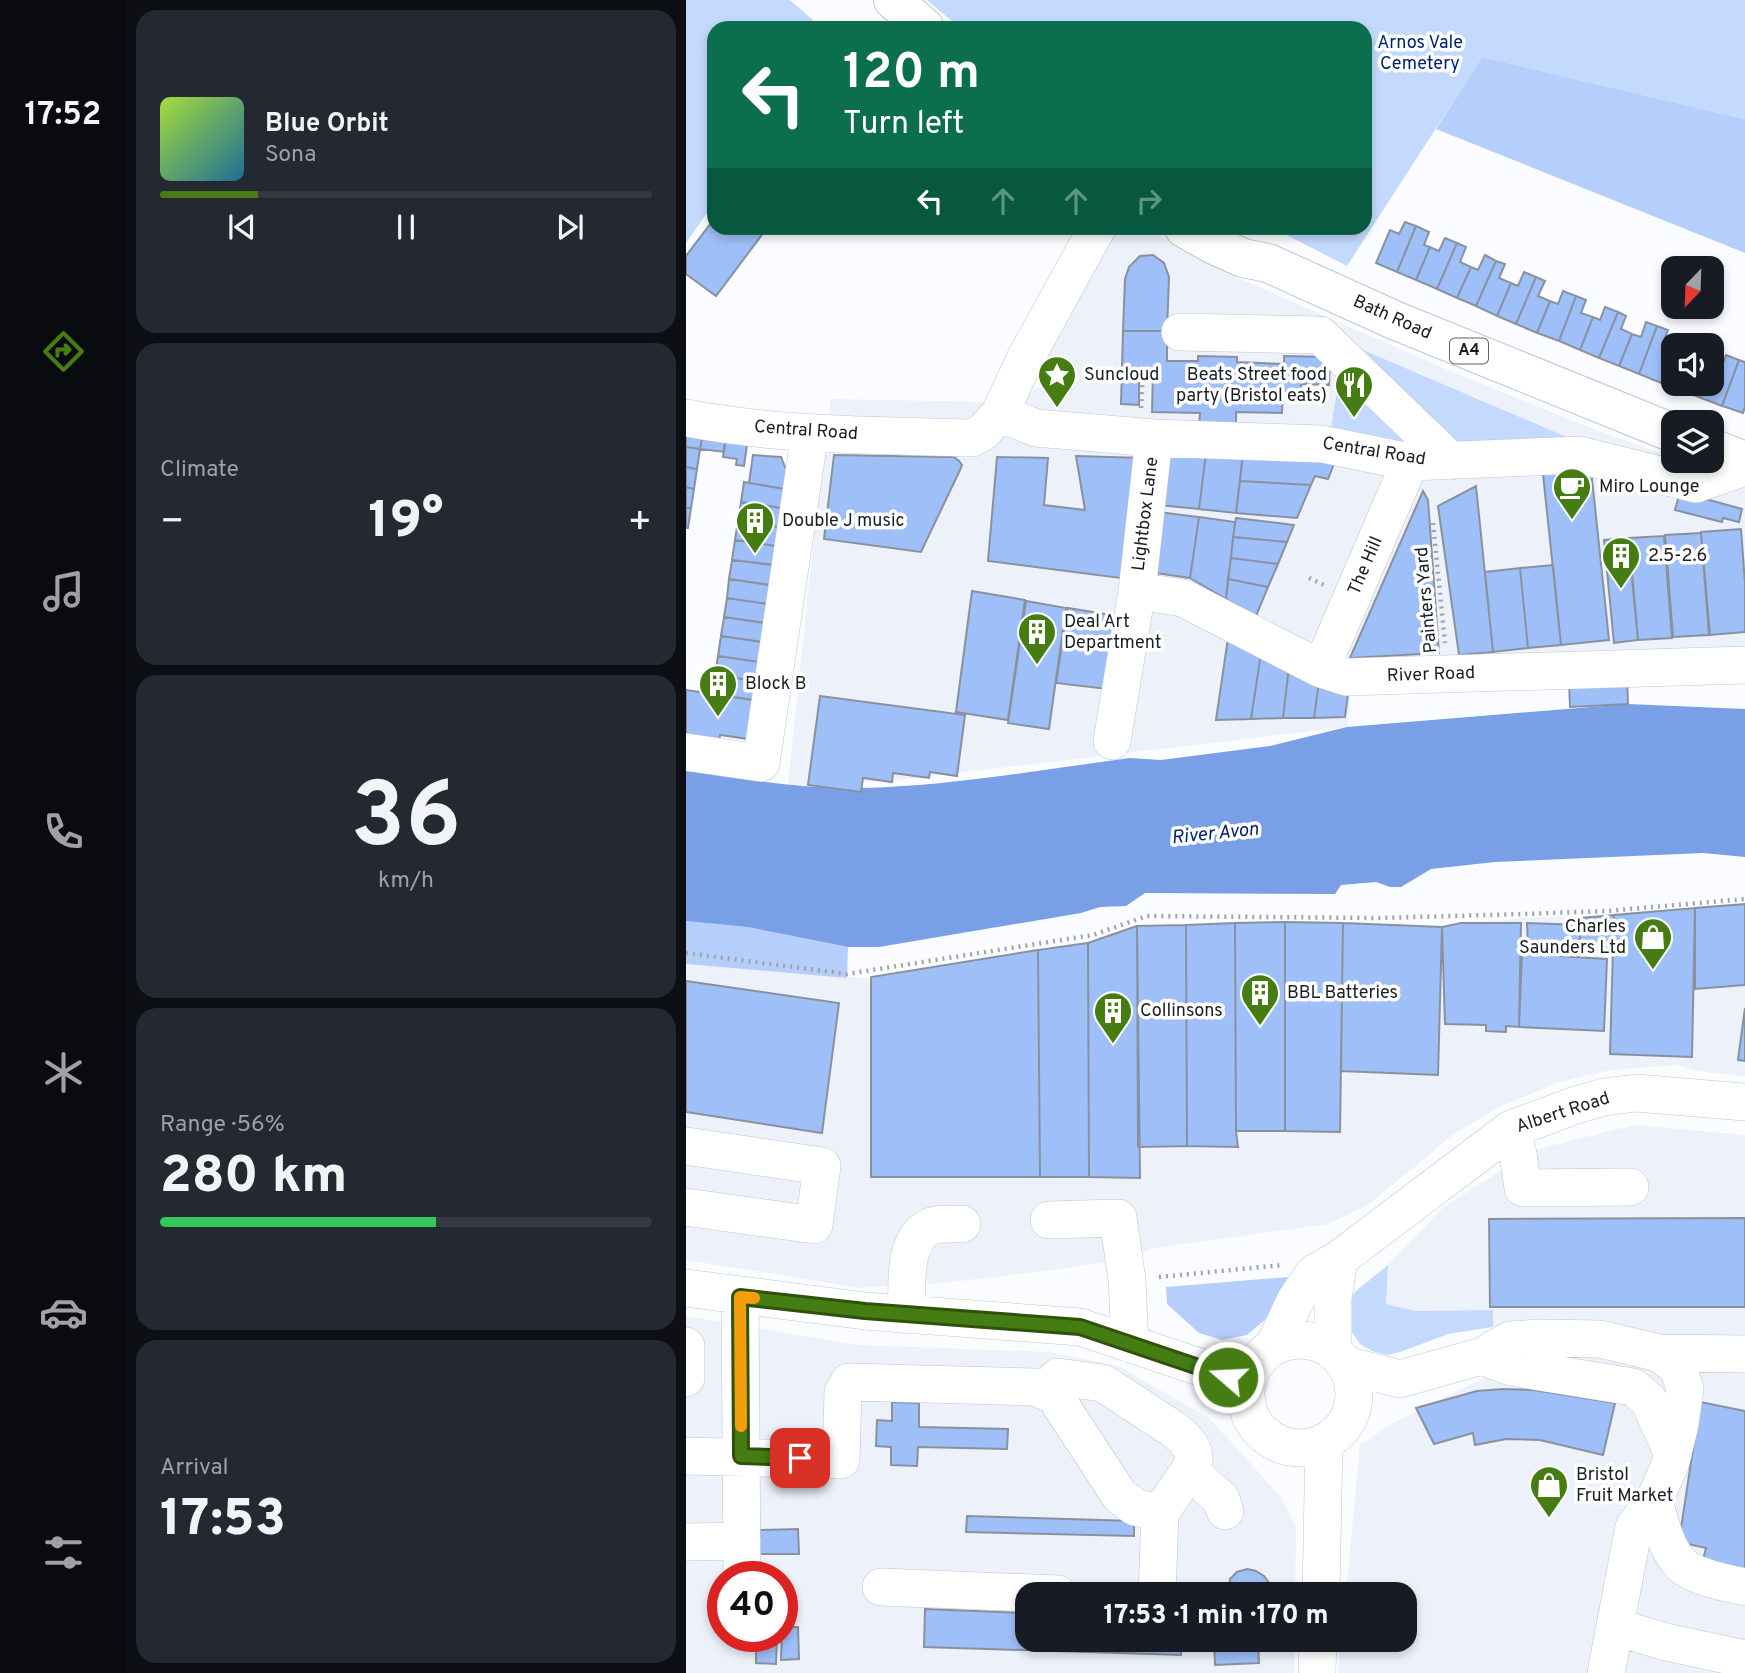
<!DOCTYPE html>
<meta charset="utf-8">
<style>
body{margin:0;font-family:Overpass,sans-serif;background:#242831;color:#f1f3f6;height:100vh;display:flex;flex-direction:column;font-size:26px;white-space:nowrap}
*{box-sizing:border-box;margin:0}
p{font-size:23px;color:#9ea1a6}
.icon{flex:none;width:38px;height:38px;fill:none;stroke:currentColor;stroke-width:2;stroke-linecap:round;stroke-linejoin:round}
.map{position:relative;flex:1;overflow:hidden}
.side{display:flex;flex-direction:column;gap:10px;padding:10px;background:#0d0f14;width:560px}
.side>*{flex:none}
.hud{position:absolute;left:21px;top:21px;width:665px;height:214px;border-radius:21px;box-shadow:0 4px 10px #0003;background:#0b6e4f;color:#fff;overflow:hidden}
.needle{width:46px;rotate:203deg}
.fabs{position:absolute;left:975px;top:256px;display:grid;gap:14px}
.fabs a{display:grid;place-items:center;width:63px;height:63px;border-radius:14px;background:#171b24;box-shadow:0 4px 10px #0003;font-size:35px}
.speed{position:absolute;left:21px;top:1561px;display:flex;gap:14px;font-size:35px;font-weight:700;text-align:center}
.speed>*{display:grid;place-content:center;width:91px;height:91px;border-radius:50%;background:#171b24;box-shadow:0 4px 10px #0003;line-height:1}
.speed .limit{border:10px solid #d22;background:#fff;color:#111}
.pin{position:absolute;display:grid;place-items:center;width:60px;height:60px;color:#fff;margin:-30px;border-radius:14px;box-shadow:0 4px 10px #0006}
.me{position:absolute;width:77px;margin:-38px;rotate:289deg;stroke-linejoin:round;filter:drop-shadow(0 0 5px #0008)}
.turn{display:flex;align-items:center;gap:24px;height:147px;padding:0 21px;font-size:32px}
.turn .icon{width:91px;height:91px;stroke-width:2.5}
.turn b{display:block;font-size:49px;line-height:60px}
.lanes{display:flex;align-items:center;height:66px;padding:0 21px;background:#0003;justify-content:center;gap:35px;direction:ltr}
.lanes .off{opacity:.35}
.big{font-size:52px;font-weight:800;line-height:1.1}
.side .tile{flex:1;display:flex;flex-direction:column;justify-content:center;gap:10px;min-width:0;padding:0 24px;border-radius:21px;background:#242831}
.side .dial{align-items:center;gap:0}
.dial b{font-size:91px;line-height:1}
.song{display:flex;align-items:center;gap:21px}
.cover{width:84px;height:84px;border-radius:10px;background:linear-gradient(135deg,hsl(80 70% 55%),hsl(200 70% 35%))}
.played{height:7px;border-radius:4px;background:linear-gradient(90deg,#467d13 20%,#363941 20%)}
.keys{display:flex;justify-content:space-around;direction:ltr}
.heat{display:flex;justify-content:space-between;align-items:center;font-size:38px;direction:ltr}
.charge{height:10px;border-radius:5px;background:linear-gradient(90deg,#34c759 56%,#363941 0)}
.trip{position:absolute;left:329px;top:1582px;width:402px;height:70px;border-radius:21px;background:#171b24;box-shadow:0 4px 10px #0003;font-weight:800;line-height:70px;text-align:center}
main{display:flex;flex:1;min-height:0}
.tab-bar{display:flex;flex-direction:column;width:126px;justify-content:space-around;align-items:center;background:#090b0e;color:#9ea1a6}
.tab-bar .icon{width:49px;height:49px}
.tab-bar .on{color:#467d13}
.tab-bar b{font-size:32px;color:#f1f3f6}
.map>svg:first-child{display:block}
.built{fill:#ecf1fa;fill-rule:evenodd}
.green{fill:#c4d9fe}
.forest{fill:#b6cefb}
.water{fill:#799fe6}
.building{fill:#9fbff9;stroke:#89919f;stroke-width:2}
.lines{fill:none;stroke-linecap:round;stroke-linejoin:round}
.minor-casing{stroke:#bdc5d4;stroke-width:38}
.highway-casing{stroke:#bdc5d4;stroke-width:40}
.path{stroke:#a0a3a7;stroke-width:4.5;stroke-dasharray:2 5;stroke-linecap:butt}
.minor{stroke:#fff;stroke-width:37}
.highway{stroke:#fff;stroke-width:38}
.route-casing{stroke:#2e510c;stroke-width:18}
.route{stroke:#467d13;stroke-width:12}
.slow{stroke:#f59e0b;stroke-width:12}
.labels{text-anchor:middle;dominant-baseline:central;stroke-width:7;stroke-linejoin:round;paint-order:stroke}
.shield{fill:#fff;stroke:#5f6164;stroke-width:2}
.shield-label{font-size:16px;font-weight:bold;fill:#1a1d22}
.park-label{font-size:18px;fill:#002271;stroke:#fff}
.street-label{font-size:18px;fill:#1a1d22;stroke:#fff}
.poi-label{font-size:18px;fill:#1a1d22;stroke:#fff;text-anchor:start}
.water-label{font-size:19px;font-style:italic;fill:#002171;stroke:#fff}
</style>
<main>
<nav class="tab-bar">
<b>17:52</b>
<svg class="icon on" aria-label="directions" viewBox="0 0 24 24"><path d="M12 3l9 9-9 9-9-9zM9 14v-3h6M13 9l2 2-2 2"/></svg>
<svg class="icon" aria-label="music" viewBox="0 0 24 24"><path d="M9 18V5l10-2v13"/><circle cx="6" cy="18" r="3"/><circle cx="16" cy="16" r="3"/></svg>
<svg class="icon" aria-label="phone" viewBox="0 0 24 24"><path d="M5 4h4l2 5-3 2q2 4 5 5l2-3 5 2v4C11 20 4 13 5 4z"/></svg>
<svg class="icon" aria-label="climate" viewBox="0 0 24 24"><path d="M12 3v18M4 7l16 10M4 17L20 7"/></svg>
<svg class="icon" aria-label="car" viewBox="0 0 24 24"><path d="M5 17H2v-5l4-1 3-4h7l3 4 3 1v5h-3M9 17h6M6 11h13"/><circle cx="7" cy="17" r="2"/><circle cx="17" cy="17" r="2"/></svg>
<svg class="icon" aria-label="filters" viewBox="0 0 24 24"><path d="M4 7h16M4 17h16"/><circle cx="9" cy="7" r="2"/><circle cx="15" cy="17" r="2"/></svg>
</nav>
<section class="side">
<div class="tile">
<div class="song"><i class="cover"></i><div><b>Blue Orbit</b><p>Sona</p></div></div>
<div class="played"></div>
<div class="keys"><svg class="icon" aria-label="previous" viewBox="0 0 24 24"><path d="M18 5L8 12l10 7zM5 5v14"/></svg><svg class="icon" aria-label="pause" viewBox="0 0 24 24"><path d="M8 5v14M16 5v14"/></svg><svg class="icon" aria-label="next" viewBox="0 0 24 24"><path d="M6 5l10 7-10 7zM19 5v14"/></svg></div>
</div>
<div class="tile"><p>Climate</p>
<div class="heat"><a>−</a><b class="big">19°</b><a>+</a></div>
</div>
<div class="tile dial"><b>36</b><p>km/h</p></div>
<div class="tile"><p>Range · 56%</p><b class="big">280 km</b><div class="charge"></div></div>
<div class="tile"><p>Arrival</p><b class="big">17:53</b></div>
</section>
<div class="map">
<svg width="1059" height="1673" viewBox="0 0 1059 1673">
<rect width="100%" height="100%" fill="#fafcff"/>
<!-- built -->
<path class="built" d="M430 228H458L543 274 755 367 889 422 987 458V460H994L1059 484V671L941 679 942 704 884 707 883 683 666 691 661 727 211 780 102 785 136 461 145 399 306 402 358 386 356 361Z
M1059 904V1076L1011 1071 990 1065 924 1070 870 1083 813 1107 769 1133 682 1205 642 1224 468 1248 457 1252V1256L359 1271 247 1284 241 1282 175 1288 0 1260V964L190 979 402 943 451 926 599 922 756 927 838 918 928 915Z
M948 1125 1059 1135V1673H652L655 1640H719V1594H660L674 1445 705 1424 804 1375 807 1310 729 1311 700 1304 702 1265 759 1206 848 1150Z
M0 1316 170 1345 362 1352 432 1366 523 1418 595 1497 610 1527 609 1594H341V1640H608V1673H0ZM37 1577H96V1636H37Z"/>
<!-- green -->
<path class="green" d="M0 0H104L136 28H28V203L0 243Z
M241 0H1059V119L796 57 661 266 587 228H679V28H274Z
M663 344 897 444 777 447 689 438 645 428 655 367Z
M702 1265 700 1304 729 1311 807 1310V1327L762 1334 714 1352 701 1355 686 1351 674 1344 662 1326 663 1301 670 1291Z"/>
<!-- forest -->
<path class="forest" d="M796 57 1059 119V253L750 129Z
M0 921 61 927 162 947 161 978 0 964Z
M602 1277 582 1317 561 1335 536 1340 513 1333 481 1304 480 1287Z"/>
<!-- water -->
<path class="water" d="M942 704 1059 709V857L1017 853 809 862 745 869 715 887H704L690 882 655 885 649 894 459 893 440 906 414 907 395 913 193 947H162L61 927 0 921V770C58 779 115 789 174 788 264 786 354 770 444 758L475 760 584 746 661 727Z"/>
<!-- building -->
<path class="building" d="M28 219V228H81L30 296 0 274V256Z
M719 222 730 226 711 272 690 263 704 230 713 234Z
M730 226 743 232 738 245 744 247 730 280 711 272Z
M759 238 771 243 751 289 730 280 744 247 753 251Z
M771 243 780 247 774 262 785 267 771 298 751 289Z
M467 255 478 263 483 277 481 331H437L439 279 443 267 454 256Z
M799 255 810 261 790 306 771 298 785 267 792 270Z
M810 261 819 264 813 278 825 283 811 316 790 306Z
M838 272 850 277 830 324 811 316 825 283 832 286Z
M850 277 859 281 852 296 864 301 851 333 830 324Z
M877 291 890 296 873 341 851 333 864 301 872 304Z
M890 296 900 300 895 313 907 317 894 350 873 341Z
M919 307 932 312 913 358 894 350 907 317 914 320Z
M932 312 940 316 935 329 946 334 933 366 913 358Z
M960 322 971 326 953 374 933 366 946 334 955 337Z
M971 326 982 330 976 345 987 349 975 383 953 374Z
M437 331H481V361H512V356L551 357V362L598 364V356L644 357 643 385 615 384V391H597L596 413 550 412V426H513L514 413 466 412 467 371 453 370V405L435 404Z
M987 351V383H997L995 390 975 383Z
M1040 355 1053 360 1036 406 1015 398 1020 383H1026L1027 366 1035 369Z
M1053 360 1059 362V407L1057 413 1036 406Z
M997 383H1020L1015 398 995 390Z
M0 436 16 439 14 449 0 447Z
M16 439 39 442 38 452 14 449Z
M39 442 61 445 58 466 50 465 51 459 37 457Z
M0 447 14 449 11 469 0 467Z
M480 453H520L513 509 473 505Z
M520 453H557L550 513 513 509Z
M557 453 651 456 642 479 629 476 625 485 554 481Z
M67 455 95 457 99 467H102L99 489 63 483Z
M148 455 260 457H268L273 461 276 465 274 470 235 552 138 539Z
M390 456 456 458 442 579 302 561 311 457 362 458 358 505 399 510Z
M0 467 11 469 8 489 0 487Z
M905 469 923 640 875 645 857 474Z
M554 481 625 485 611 518 550 513Z
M58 482 99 489 102 509 55 502Z
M790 486 807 652 773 655 752 506Z
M0 487 8 489 5 508H0Z
M737 491 742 500 753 653 664 658Z
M994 492 1056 509 1053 522 1037 518 1036 522 989 510Z
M55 502 96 508 99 528 52 521Z
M0 508H5L2 528H0Z
M472 512 513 517 504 578 463 572Z
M513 517 549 522 540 599 504 578Z
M550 518 608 525 601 542 547 537Z
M52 521 93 527 96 547 49 540Z
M1055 529 1059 583V632L1024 635 1015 532Z
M1015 533 1023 635 987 637 979 535Z
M978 536 986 638 952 640 943 538Z
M547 537 601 542 592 564 545 558Z
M942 538 952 640 928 643 918 540Z
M49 540 90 546 93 566 46 560Z
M545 558 592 564 582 587 542 579Z
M46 560 88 565 90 586 43 579Z
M867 565 875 645 842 648 834 568Z
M834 568 842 648 807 652 799 572Z
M43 579 85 585 88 605 41 598Z
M542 579 582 587 570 616 540 599Z
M286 591 339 600 322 720 270 712Z
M41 598 82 604 85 624 38 617Z
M340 601 380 608 363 729 322 723Z
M382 608 432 616 421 689 370 683Z
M38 617 79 623 82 643 35 636Z
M35 636 76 642 79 663 32 656Z
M542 638 575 653 565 719 530 720Z
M575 653 603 667 597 718 565 719Z
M32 656 73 662 76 682 29 675Z
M603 667 633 681 628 718H597Z
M29 675 70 681 73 701 27 694Z
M941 678 942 704 884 707 883 682Z
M633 681 662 694 659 717 628 718Z
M0 690 68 700 62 739 34 735 33 742 0 737Z
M134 696 279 715 271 776 244 772 243 778 207 773 206 782 177 778 175 792 122 785Z
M1059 904V985L1009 989V908Z
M1009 908 1006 1057 924 1054 928 915Z
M928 915 926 952 893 951 895 918Z
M599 922V1131H550L549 923Z
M599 922 657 923 654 1132 599 1131Z
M549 923 550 1131 552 1147 501 1146 500 925Z
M657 923 756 927 752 1075 655 1071Z
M775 923H835L833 1027 820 1026V1032L800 1031V1025L759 1024 756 927Z
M841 923 895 925 893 951 842 949Z
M500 925 501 1146 452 1147 451 926Z
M451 926 454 1178 403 1177 402 943Z
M402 943 403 1177H354L352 950Z
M352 950 354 1177H185V977Z
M836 954 921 959 918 1031 833 1027Z
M0 981 153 1003 136 1133 0 1112Z
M1059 1008V1061L1052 1060Z
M1059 1218V1307H804L803 1219Z
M817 1389 848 1390 929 1403 917 1455 854 1440 820 1439 789 1445 787 1433 748 1444 730 1408 791 1391Z
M206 1402 233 1403V1427L322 1429 321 1449 232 1447 231 1466 205 1465V1447L190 1446 191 1420 206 1421Z
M1014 1402 1059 1411V1571L1016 1563 1020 1548 993 1542Z
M281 1516 448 1521V1536L280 1532Z
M112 1529 113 1554H74V1530Z
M561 1569 570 1571 578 1576 584 1584V1594H542L544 1579 551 1572Z
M239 1609 341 1613V1640H495V1655L238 1647Z
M96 1627H112L113 1659 95 1660Z
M70 1636H91L90 1664 70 1663Z
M528 1640H572L573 1663 529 1665Z"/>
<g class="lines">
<defs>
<path id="minor" d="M494 332 634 335 765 461
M314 413 350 428 468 438 636 444 724 462 893 455 1010 484 1059 467
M0 418C93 436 191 435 286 438L297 432 314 413 339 359 411 228
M451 591 497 598 635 669 660 677 1059 665
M635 669 724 462
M426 741 451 591 468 438
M0 752 75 763 124 432
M825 1129 832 1154 837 1188 944 1187
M0 1146 136 1166 128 1225 0 1207
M363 1220 432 1218 441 1280 444 1344
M0 1288 179 1311 394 1327 561 1383
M54 1297 56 1577
M221 1315C221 1289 216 1241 243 1227 251 1223 267 1224 276 1224
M560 1394a54 54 0 1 1 108 0a54 54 0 1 1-108 0Z
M0 1346V1378
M588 1346 609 1301 627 1274 653 1259 825 1129 890 1105 918 1097 950 1093 1059 1102
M647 1350V1298L653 1259
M796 1356 825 1367 947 1387 963 1401 987 1454
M660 1365 714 1379 796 1356 824 1340 854 1338 914 1339 973 1353 1059 1354
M359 1390 372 1377 417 1383 487 1429C498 1437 512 1450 507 1465L474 1513 471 1594
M0 1456 155 1460 157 1392 163 1382 348 1387 368 1395 434 1496 449 1507 474 1513
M503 1471 535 1499 539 1511
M968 1501C974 1521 979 1546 993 1562 1005 1577 1041 1583 1059 1587
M0 1542 56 1541
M195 1587 372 1594
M635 1594 638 1444
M929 1627 980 1642 1059 1659
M631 1673 632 1640
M920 1673 948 1527 968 1501 984 1465 994 1424 999 1389 992 1368 973 1353"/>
<path id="highway" d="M207 0 239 28
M498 228 528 245 557 258 582 263 708 320 987 433
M1026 448 1059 461"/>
</defs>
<!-- minor casing -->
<use href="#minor" class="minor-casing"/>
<!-- highway casing -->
<use href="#highway" class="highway-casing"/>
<!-- path -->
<path class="path" d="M455 408 457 370
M747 523 759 643
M623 578 638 585
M0 953 161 974 407 935 461 916 693 918 838 914 921 911 1059 899
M473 1277 596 1265"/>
<!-- minor -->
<use href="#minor" class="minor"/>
<!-- highway -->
<use href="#highway" class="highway"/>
</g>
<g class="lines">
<defs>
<path id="route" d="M114 1458 55 1456 54 1297 179 1311 394 1327 542 1377"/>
</defs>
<!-- route casing -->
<use href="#route" class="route-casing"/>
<!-- route -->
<use href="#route" class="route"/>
<!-- slow -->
<path class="slow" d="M55 1426 54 1297 68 1298"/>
</g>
<!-- icons -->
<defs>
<symbol id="sight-pin" viewBox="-11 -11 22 30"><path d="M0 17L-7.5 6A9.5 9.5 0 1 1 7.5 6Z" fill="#467d13" stroke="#fff"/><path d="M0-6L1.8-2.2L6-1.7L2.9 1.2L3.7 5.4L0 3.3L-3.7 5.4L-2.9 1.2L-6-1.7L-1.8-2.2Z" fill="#fff"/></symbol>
<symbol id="restaurant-pin" viewBox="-11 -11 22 30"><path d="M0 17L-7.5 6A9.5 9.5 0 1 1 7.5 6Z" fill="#467d13" stroke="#fff"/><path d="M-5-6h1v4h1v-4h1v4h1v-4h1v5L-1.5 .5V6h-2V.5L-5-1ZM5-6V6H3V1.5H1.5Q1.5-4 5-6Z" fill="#fff"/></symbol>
<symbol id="cafe-pin" viewBox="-11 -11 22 30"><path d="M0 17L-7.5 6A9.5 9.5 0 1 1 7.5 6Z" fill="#467d13" stroke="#fff"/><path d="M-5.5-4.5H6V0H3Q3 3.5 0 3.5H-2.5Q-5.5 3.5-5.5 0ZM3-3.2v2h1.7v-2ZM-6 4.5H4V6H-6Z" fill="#fff"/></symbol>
<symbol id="building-pin" viewBox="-11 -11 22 30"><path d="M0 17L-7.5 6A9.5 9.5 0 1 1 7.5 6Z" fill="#467d13" stroke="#fff"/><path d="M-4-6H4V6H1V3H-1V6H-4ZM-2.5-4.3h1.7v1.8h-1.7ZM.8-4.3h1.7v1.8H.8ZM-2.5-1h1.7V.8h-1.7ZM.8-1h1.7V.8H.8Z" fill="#fff"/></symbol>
<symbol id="shop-pin" viewBox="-11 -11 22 30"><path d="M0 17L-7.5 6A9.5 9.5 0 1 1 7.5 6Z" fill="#467d13" stroke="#fff"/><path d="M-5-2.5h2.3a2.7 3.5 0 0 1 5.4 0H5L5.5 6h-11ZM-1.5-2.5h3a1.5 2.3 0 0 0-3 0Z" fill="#fff"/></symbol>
</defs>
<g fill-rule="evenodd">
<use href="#sight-pin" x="349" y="353" width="44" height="60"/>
<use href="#restaurant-pin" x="646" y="363" width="44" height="60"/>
<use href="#cafe-pin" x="864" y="465" width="44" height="60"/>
<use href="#building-pin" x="47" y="499" width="44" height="60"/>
<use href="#building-pin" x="913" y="534" width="44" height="60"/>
<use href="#building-pin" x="329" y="610" width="44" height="60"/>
<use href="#building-pin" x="10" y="662" width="44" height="60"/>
<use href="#shop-pin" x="945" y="915" width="44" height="60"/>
<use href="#building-pin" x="552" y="971" width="44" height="60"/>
<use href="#building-pin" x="405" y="989" width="44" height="60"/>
<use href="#shop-pin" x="841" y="1463" width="44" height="60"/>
</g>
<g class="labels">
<!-- shield labels -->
<rect class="shield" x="764" y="338.5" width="38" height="25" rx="5"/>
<g class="shield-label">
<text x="783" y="351">A4</text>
</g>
<!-- park labels -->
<g class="park-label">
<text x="734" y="43">Arnos Vale<tspan x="734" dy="21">Cemetery</tspan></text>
</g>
<!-- street labels -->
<g class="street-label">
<text transform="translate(706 318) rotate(24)">Bath Road</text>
<text transform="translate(120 431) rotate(4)">Central Road</text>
<text transform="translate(688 452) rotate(9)">Central Road</text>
<text transform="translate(460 514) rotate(-83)">Lightbox Lane</text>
<text transform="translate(680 566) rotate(-67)">The Hill</text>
<text transform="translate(741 600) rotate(-95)">Painters Yard</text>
<text transform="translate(745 675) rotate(-2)">River Road</text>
<text transform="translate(877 1113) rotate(-18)">Albert Road</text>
</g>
<!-- poi labels -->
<g class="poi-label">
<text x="398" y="375">Suncloud</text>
<text x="641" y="375" text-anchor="end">Beats Street food<tspan x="641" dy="21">party (Bristol eats)</tspan></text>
<text x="913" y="487">Miro Lounge</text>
<text x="96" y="521">Double J music</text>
<text x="962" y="556">2.5-2.6</text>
<text x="378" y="622">Deal Art<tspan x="378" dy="21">Department</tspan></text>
<text x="59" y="684">Block B</text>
<text x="940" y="927" text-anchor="end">Charles<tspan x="940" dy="21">Saunders Ltd</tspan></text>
<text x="601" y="993">BBL Batteries</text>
<text x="454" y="1011">Collinsons</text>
<text x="890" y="1475">Bristol<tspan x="890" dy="21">Fruit Market</tspan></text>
</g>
<!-- water labels -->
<g class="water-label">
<text transform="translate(529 834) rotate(-6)">River Avon</text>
</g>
</g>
</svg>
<div class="fabs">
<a><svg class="needle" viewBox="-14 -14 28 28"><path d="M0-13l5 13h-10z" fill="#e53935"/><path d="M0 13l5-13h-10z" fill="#9ea1a6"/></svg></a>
<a><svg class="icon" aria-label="sound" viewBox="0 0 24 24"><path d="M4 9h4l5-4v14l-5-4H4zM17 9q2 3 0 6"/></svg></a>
<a><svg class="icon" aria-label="layers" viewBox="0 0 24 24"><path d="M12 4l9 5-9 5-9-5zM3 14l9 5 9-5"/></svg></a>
</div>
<div class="speed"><div class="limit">40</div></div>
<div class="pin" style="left:114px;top:1458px;background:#d93025"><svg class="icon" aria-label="arrive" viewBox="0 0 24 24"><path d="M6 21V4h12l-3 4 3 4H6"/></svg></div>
<svg class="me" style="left:542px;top:1377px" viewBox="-20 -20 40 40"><circle r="17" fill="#467d13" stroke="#fff" stroke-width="3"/><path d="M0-11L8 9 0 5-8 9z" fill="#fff"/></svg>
<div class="trip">17:53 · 1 min · 170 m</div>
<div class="hud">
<div class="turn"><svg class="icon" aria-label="left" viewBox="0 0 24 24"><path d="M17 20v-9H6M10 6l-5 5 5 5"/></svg><div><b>120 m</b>Turn left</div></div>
<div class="lanes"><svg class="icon" aria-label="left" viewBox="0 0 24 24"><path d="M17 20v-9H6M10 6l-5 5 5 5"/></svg><svg class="icon off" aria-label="ahead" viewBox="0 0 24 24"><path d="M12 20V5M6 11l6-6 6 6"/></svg><svg class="icon off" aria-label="ahead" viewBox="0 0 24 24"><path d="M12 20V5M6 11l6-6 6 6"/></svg><svg class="icon off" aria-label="right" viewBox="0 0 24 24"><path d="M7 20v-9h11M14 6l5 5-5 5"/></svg></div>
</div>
</div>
</main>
